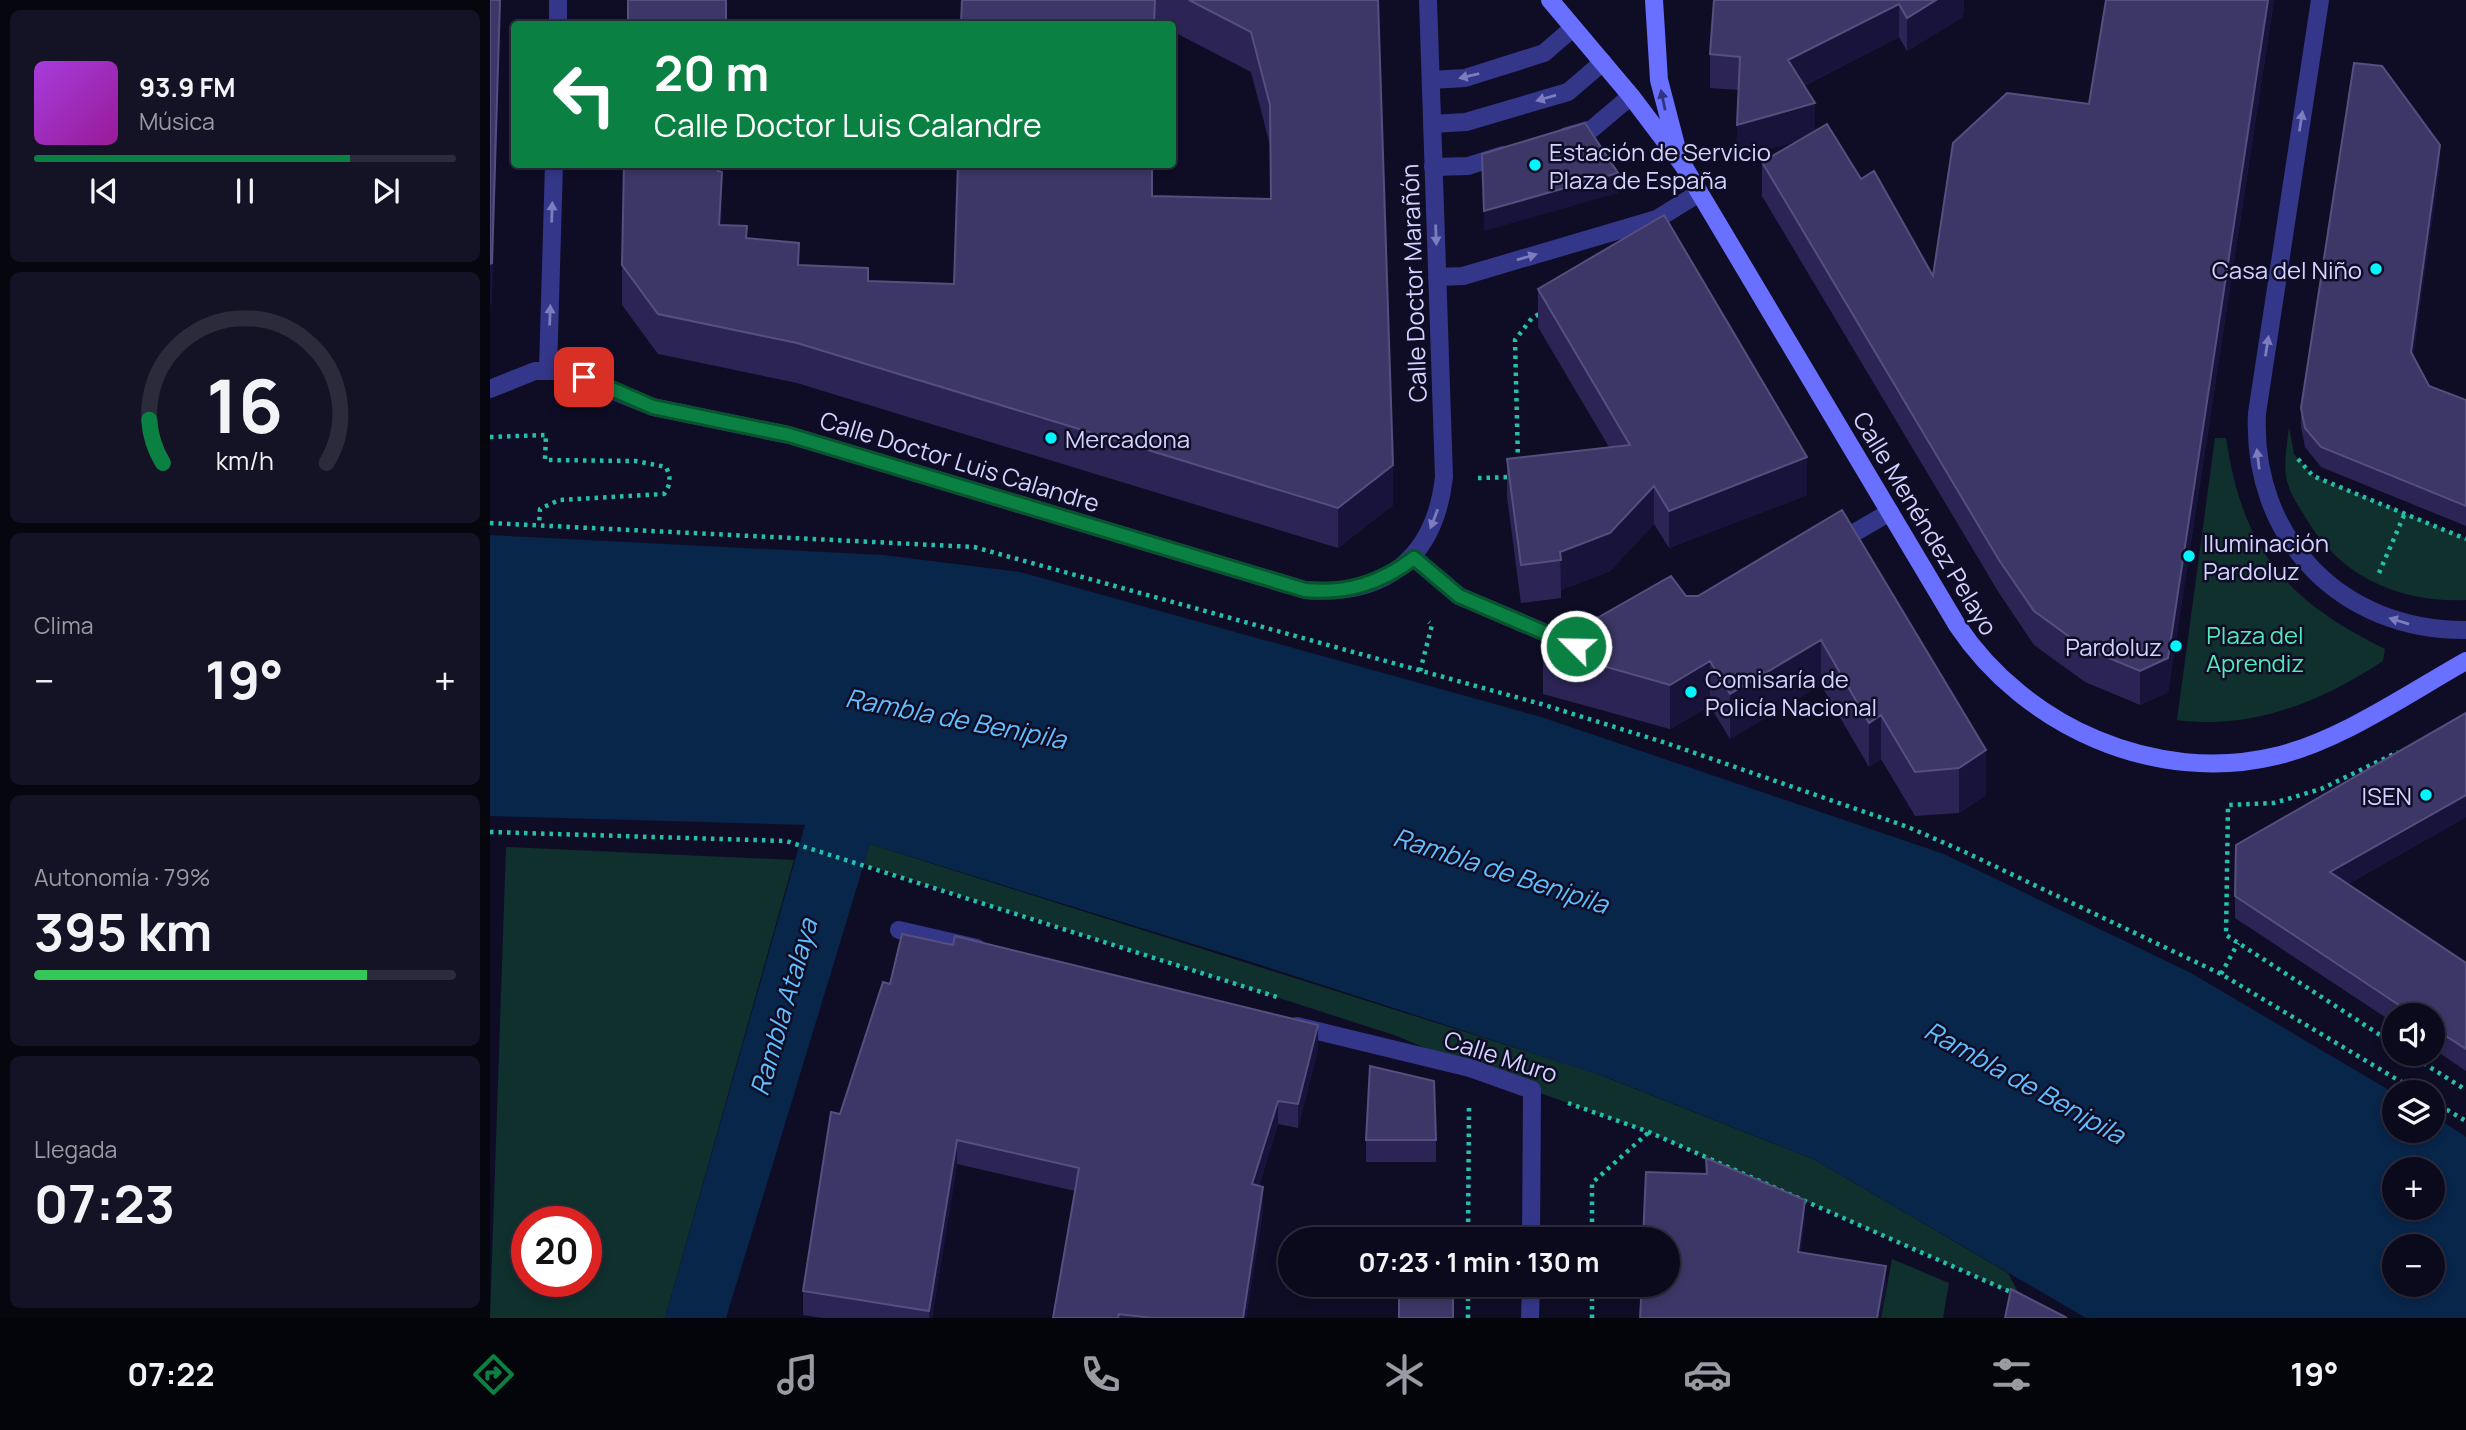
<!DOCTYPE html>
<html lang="es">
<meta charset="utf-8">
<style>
body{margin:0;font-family:Manrope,sans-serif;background:#141325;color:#f1f3f6;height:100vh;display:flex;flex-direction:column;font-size:26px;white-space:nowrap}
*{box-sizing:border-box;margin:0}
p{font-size:23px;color:#9a9aa3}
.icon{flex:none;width:38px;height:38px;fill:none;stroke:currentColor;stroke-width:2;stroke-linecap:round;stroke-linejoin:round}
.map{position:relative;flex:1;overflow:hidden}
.side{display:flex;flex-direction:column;gap:10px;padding:10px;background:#06060f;width:490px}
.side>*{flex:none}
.guide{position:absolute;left:21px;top:21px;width:665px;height:147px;border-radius:7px;box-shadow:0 4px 10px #0003,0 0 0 2px #2b2b3b;background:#0b8043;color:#fff;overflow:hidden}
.buttons{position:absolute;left:1892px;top:1003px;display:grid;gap:14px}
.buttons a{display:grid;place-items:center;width:63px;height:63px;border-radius:50%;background:#0b0a1c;box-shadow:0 4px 10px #0003,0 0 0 2px #2b2b3b;font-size:35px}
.speed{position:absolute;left:21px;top:1206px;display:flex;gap:14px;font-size:35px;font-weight:700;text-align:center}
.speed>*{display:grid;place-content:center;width:91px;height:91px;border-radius:50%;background:#0b0a1c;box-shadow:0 4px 10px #0003,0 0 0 2px #2b2b3b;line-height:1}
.speed .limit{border:10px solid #d22;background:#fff;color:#111}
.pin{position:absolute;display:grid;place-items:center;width:60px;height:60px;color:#fff;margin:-30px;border-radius:14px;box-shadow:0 4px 10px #0006}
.me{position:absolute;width:77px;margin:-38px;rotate:293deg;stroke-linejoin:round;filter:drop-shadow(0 0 5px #0008)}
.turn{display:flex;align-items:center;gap:24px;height:147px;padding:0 28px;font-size:32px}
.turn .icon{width:91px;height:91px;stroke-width:2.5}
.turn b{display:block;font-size:49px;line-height:60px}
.big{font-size:52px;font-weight:700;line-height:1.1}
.side .widget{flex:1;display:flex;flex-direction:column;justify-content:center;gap:10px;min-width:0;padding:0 24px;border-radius:10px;background:#141325}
.side .dial{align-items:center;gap:0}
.dial svg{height:182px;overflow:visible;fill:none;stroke:#2b2b3b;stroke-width:7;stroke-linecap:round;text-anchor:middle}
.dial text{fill:#f1f3f6;stroke:none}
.song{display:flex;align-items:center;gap:21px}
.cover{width:84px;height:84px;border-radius:10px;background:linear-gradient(135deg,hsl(280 70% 55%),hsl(300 70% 35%))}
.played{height:7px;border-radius:4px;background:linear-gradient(90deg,#0b8043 75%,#2b2b3b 75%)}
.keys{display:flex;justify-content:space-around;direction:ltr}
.heat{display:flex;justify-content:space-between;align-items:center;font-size:38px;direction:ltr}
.charge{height:10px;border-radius:5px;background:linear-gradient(90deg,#34c759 79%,#2b2b3b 0)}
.trip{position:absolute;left:788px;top:1227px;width:402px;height:70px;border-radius:35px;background:#0b0a1c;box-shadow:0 4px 10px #0003,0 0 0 2px #2b2b3b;font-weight:700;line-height:70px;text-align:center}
.dock{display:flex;height:112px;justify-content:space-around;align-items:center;background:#04040b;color:#9a9aa3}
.dock .icon{width:49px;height:49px}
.dock .selected{color:#0b8043}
.dock b{font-size:32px;color:#f1f3f6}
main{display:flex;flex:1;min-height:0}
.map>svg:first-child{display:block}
.green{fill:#0f302d;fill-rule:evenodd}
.water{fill:#08254a;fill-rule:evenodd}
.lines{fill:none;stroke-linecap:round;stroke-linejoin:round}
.path{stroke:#25c0ac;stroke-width:4.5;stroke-dasharray:3.5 5;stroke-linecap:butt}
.service{stroke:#343789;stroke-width:18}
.minor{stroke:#343789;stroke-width:18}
.secondary{stroke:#696fff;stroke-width:18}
.wall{fill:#2b2455}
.shaded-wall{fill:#18133a}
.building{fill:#3d3767;stroke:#554f7f;stroke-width:2}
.oneway{fill:#7c7dbe}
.oneway2{fill:#33347d}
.route-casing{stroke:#07532c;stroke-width:18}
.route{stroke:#0b8043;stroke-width:12}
.poi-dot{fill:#00f5fd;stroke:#0f0d26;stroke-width:2.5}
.labels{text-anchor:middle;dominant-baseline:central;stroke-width:5;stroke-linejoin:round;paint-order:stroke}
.poi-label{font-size:24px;fill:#d4d2ff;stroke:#0f0d26;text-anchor:start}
.street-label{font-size:24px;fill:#d4d2ff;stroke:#0f0d26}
.park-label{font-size:24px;fill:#54e9b9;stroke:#0f0d26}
.water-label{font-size:26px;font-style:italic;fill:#60c0ff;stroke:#0f0d26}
</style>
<main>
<section class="side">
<div class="widget">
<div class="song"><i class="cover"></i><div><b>93.9 FM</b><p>Música</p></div></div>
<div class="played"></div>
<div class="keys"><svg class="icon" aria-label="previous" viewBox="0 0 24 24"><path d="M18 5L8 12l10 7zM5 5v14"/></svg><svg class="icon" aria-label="pause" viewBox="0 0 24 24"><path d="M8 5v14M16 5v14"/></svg><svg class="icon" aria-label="next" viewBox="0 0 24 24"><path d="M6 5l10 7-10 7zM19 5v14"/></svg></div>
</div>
<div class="widget dial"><svg viewBox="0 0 100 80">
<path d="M14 69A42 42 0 1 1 86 69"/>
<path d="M14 69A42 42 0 0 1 8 50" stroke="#0b8043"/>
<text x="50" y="56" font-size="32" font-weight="700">16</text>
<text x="50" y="72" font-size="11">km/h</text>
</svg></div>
<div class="widget"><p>Clima</p>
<div class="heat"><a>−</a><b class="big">19°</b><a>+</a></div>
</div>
<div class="widget"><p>Autonomía · 79%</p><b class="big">395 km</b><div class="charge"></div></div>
<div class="widget"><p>Llegada</p><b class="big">07:23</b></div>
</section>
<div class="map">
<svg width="1976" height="1318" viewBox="0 0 1976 1318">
<rect width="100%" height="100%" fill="#0f0d26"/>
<!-- green -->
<path class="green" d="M1799 427 1804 454 1823 476 1976 538V600C1910 603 1851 577 1817 520 1810 508 1800 494 1797 481 1793 464 1797 445 1799 427Z
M1725 438H1736C1753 550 1795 600 1895 649L1893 661C1831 702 1762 730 1687 720Z
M380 844 1105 1073 1325 1160 1518 1273 1530 1296 1159 1132 980 1068 907 1036 373 864Z
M16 847 304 860 175 1318H0ZM37 1222H96V1281H37Z
M1402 1259 1459 1283 1453 1318H1391Z"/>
<!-- water -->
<path class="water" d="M0 535 393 555 530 572 1051 717 1454 854 1701 973 1904 1093V1130H1942L1943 1115 1976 1137V1318H1596L1325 1160 1116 1077 771 965 380 844 236 1318H175L315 825 0 816ZM1904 1169H1942V1208H1904ZM1904 1246H1942V1284H1904Z"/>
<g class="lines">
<!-- path -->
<path class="path" d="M0 437 56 435 55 460 146 461 176 467C181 478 181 484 174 494L69 500 50 509 49 524
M1808 459 1823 476 1976 539
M1028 461 1025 340 1042 318 1051 313
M988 478 1021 477
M0 523 484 547 1051 704 1176 743 1418 827 1477 853 1731 974 1928 1092
M1889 573 1915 513
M930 671 942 625 939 622
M0 832 296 841 787 997
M1731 974 1748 943
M1904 1044 1736 935 1738 805 1784 803 1831 789 1908 752
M1919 1054 1976 1090
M1942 1101 1976 1121
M1078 1103 1159 1132 1523 1293
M978 1239 979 1105
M1102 1239V1183L1159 1132
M978 1318V1284
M1102 1318V1284"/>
<!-- service -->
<path class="service" d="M941 80 975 78 1054 53 1083 28
M942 124 976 122 1078 92 1113 62
M1077 136 1102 129 1141 96
M943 167 978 166 1013 155
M1345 544 1400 512
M924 558 969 596 1086 646 1093 642"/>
<!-- minor -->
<path class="minor" d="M1830 0 1767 413C1761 538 1851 631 1976 630
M68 24V0
M947 277 973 276 1167 219 1209 193
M58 370 64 164
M0 389 45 371H73L163 407 299 435 815 590C896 597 945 557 954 477L938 0
M409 930 487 948
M807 1026 980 1068 1042 1090 1041 1239
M1040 1318 1041 1284"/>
<!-- secondary -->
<path class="secondary" d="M1060 0 1141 96 1193 165 1467 625C1535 727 1666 785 1786 756 1850 741 1919 693 1976 661
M1164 0 1169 80 1187 149"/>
</g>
<!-- wall -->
<path class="wall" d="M472 0H888L903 505 848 548 307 383 168 354 132 305V265L231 172V225L309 265 378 281 464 284 663 196 781 199 780 145 761 72 682 31V24H670L665 22Z
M1224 0H1474L1473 17 1417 51 1409 37 1314 86 1325 131 1371 179 1443 276 1599 104 1616 0H1784L1678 692 1650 705 1595 682 1544 645 1509 593 1272 196V162L1307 141 1247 159 1248 90 1220 88V54Z
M1950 164 1923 356 1939 386 1976 400V526L1831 467 1815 447 1811 427V408Z
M1048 289 1317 495 1179 548 1164 524 1120 571 1071 590V598L1031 603 1017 497V459L1119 447 1048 327Z
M1352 510 1496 795 1469 813 1425 816 1391 759 1379 767 1331 685 1240 739 1220 706 1180 729 1053 694V649L1196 596H1208Z
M1976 817 1858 884 1976 963V1071L1942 1048V1015H1904V1023L1745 918V896Z
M828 1049 808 1128 788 1124 769 1186 773 1211 756 1318H563L585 1191 467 1164 442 1318H333L313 1315V1291L350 1114Z
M876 1140H946V1162H876Z"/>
<!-- shaded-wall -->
<path class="shaded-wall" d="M10 0H11L2 304 0 305V264Z
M1446 0H1474L1473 17 1417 51V18Z
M1778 0H1784L1678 692 1650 705V671Z
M1409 4V37L1298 94V60Z
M1325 103V136L1247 159V125Z
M1950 145V164L1921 372V352Z
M232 172V212L229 265V225Z
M1128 173V193L994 231V211Z
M1317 457V495L1179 548V511Z
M903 465V505L848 548V508Z
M1164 486V524L1120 571 1071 590 1070 552Z
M1331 640V685L1240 739V694Z
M1220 661V706L1180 729V685Z
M1391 715V759L1379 767V723Z
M1496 750V795L1469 813V768Z
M1976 795V817L1840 894V872Z
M828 1025V1049L808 1128V1104Z
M788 1101V1124L762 1208V1184Z
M467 1140V1164L442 1318H439V1311Z
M773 1187V1211L756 1318H753Z
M1315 1200V1221L1308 1272V1252Z
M1396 1266V1287L1390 1318H1387Z"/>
<!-- building -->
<path class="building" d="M0 0H10L2 263 0 264Z
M138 0H236V24H138Z
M472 0H665L664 24H471Z
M699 0H888L903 465 848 508 307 343 168 314 132 265 134 164H228V171L232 172 229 225 257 226 256 238 309 243 308 265 378 268V281L464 284 468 164H662V196L781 199 780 105 761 32Z
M1224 0H1446L1417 18 1409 4 1298 60 1325 103 1247 125 1250 57 1220 54Z
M1616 0H1778L1678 658 1650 671 1595 648 1544 611 1509 560 1272 162 1337 124 1371 179 1384 171 1443 276 1463 143 1517 93 1599 104Z
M1864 63 1892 66 1950 145 1921 352 1939 386 1976 400V506L1831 447 1815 428 1811 408Z
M1095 123 1128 173 994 211 992 154Z
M1174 215 1317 457 1179 511 1164 486 1120 533 1070 552 1071 560 1031 565 1017 459 1140 445 1048 289Z
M1352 510 1496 750 1469 768 1425 772 1391 715 1379 723 1331 640 1240 694 1220 661 1180 685 1053 649 1181 576 1196 596H1208Z
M1976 713V795L1840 872 1976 963V1049L1942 1027V1015H1924L1745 896 1746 845Z
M412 934 463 945 465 936 828 1025 808 1104 788 1101 762 1184 773 1187 753 1318H663L629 1314 628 1318H563L589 1168 467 1140 439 1311 313 1291 341 1112 350 1114 393 982 400 984Z
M880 1066 944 1081 946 1140H876Z
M1216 1158 1315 1200 1308 1252 1396 1266 1387 1318H1150L1152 1284H1178V1239H1153L1156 1172 1217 1174Z
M909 1284H963V1318H909Z
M1521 1289 1577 1318H1515Z"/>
<!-- one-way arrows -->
<defs><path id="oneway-solid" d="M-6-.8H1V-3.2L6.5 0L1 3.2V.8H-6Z" transform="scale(1.75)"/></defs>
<g class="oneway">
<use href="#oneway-solid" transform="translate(979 76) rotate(167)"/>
<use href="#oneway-solid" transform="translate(1056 98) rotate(164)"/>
<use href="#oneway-solid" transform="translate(1811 121) rotate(-81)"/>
<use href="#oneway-solid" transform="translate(62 212) rotate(-88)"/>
<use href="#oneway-solid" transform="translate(946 235) rotate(88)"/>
<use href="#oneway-solid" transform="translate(1037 257) rotate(-16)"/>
<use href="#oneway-solid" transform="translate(60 315) rotate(-88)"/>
<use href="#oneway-solid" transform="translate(1777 346) rotate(-81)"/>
<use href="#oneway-solid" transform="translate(1768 459) rotate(-97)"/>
<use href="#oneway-solid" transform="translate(944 519) rotate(111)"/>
<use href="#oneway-solid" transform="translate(1909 621) rotate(-163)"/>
</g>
<use class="oneway2" href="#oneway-solid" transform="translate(1173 100) rotate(-102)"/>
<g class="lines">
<defs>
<path id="route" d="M94 377 163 407 299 435 815 590C857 594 891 583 924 558L969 596 1086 646"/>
</defs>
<!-- route casing -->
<use href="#route" class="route-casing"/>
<!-- route -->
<use href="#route" class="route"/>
</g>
<!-- markers -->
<g class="poi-dot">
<circle cx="1045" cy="165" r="7"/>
<circle cx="1886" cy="269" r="7"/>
<circle cx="561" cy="438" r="7"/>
<circle cx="1699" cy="556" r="7"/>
<circle cx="1686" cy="646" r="7"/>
<circle cx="1201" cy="692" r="7"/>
<circle cx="1936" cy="795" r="7"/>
</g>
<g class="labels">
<!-- poi labels -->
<g class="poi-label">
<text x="1059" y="151">Estación de Servicio<tspan x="1059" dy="28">Plaza de España</tspan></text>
<text x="1872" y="269" text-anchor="end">Casa del Niño</text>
<text x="575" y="438">Mercadona</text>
<text x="1713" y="542">Iluminación<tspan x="1713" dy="28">Pardoluz</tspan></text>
<text x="1672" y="646" text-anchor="end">Pardoluz</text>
<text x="1215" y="678">Comisaría de<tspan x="1215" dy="28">Policía Nacional</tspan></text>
<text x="1922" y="795" text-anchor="end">ISEN</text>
</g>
<!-- street labels -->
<g class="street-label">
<text transform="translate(923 283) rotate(-92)">Calle Doctor Marañón</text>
<text transform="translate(470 461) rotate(17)">Calle Doctor Luis Calandre</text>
<text transform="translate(1436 523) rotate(59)">Calle Menéndez Pelayo</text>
<text transform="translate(1011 1056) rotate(18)">Calle Muro</text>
</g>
<!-- park labels -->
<g class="park-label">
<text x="1765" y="634">Plaza del<tspan x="1765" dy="28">Aprendiz</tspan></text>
</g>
<!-- water labels -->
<g class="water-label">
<text transform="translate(466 718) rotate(11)">Rambla de Benipila</text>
<text transform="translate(1011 870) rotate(18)">Rambla de Benipila</text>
<text transform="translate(293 1007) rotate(-74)">Rambla Atalaya</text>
<text transform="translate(1535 1082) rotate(29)">Rambla de Benipila</text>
</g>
</g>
</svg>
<div class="buttons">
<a><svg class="icon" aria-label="sound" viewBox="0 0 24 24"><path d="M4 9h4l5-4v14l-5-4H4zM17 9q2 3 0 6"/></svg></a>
<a><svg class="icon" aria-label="layers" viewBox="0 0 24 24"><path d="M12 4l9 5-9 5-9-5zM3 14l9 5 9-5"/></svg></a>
<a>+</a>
<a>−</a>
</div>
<div class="speed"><div class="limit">20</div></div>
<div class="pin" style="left:94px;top:377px;background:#d93025"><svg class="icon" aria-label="arrive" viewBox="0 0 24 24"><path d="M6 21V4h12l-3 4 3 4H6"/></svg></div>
<svg class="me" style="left:1086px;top:646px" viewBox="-20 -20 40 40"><circle r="17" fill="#0b8043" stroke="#fff" stroke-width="3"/><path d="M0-11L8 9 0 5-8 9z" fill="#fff"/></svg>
<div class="trip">07:23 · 1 min · 130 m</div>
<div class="guide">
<div class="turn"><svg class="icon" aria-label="left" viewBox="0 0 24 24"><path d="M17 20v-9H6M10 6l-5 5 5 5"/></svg><div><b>20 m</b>Calle Doctor Luis Calandre</div></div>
</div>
</div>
</main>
<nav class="dock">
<b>07:22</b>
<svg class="icon selected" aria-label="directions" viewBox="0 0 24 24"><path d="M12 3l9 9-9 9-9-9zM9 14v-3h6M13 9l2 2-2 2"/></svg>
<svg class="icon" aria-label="music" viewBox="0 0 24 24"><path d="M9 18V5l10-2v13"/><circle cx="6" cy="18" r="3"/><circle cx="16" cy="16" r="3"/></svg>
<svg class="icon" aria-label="phone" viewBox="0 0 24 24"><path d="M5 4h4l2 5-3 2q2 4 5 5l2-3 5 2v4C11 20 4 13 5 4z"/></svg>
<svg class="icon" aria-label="climate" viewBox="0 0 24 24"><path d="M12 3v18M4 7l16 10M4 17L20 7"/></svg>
<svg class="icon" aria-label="car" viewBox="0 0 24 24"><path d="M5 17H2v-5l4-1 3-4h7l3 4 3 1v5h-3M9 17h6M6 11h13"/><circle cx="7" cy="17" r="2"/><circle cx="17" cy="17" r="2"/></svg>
<svg class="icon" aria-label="filters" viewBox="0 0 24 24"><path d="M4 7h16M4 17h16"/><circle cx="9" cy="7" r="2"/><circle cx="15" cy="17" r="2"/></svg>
<b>19°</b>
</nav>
